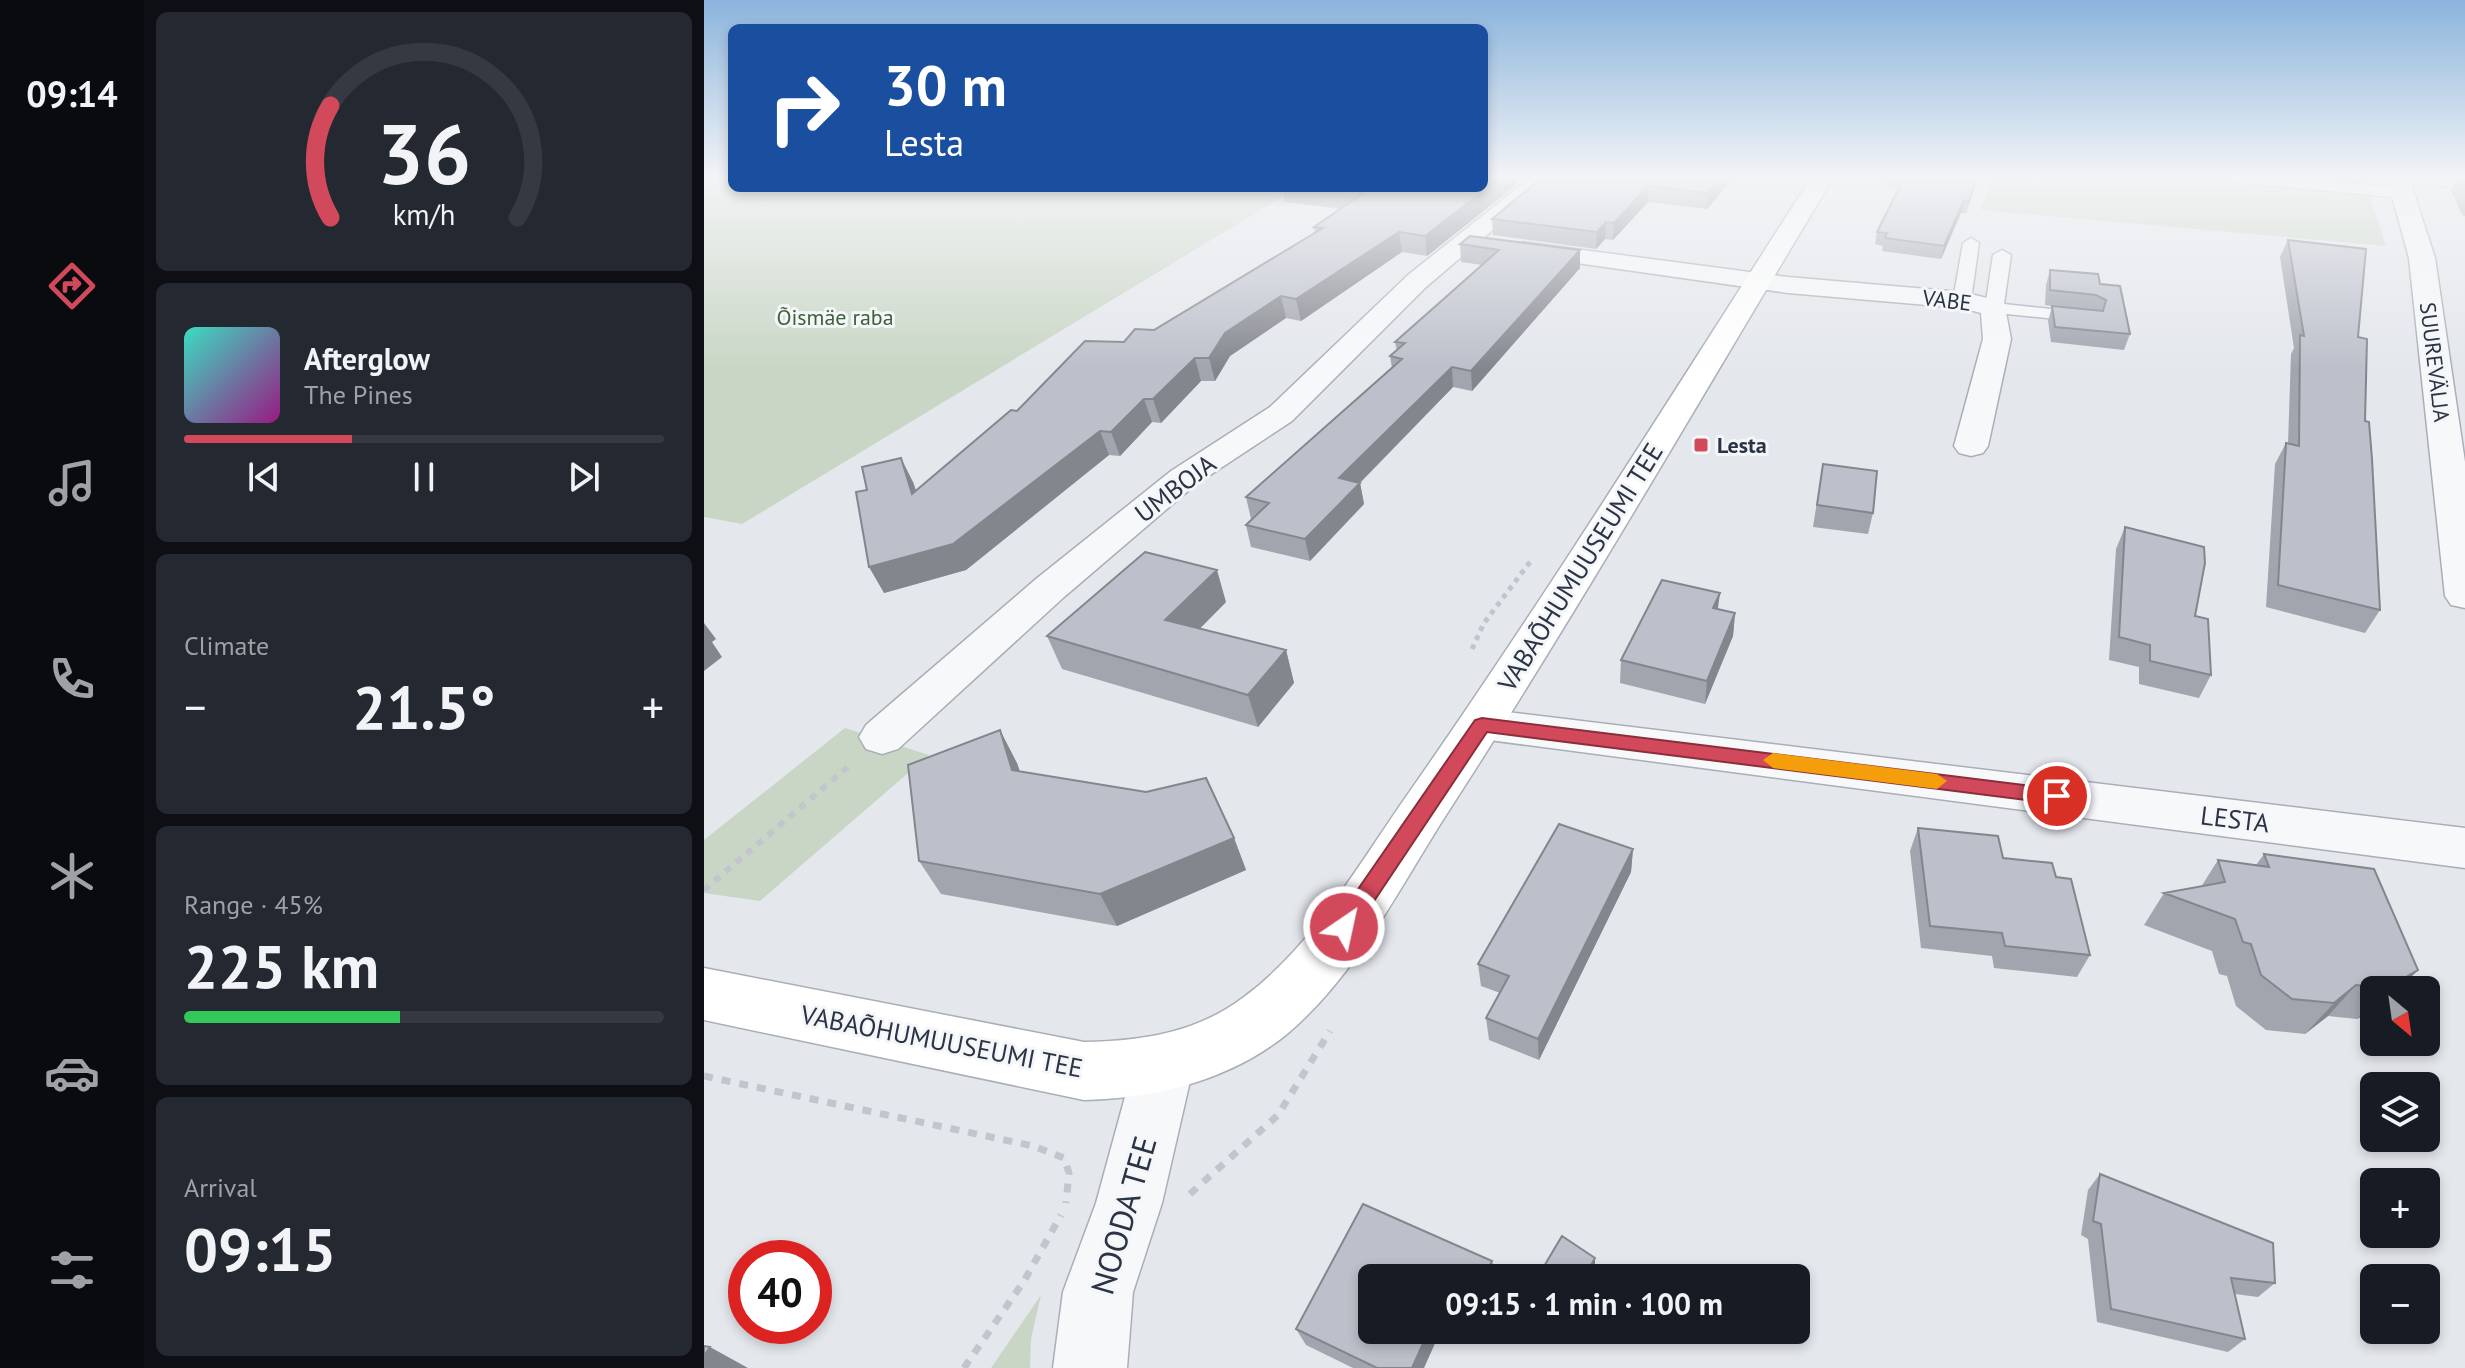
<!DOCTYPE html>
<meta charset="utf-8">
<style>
body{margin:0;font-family:"PT Sans",sans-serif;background:#242831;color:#f1f3f6;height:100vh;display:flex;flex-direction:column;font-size:30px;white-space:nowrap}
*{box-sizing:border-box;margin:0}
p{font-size:26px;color:#9ea1a6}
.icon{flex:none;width:44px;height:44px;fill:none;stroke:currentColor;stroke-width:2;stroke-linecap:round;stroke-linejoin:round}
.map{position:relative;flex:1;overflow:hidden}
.details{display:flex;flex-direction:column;gap:12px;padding:12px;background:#0d0f14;width:560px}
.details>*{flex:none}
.banner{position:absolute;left:24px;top:24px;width:760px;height:168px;border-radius:12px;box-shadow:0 4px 12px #0003;background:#1a4fa0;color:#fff;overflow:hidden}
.needle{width:52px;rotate:151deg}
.buttons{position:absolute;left:1656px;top:976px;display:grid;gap:16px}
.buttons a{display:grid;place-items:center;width:80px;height:80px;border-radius:12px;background:#171b24;box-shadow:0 4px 12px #0003;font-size:40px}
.speed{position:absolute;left:24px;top:1240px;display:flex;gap:16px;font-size:40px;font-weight:700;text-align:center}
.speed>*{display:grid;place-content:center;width:104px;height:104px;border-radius:50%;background:#171b24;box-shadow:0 4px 12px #0003;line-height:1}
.speed .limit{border:12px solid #d22;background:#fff;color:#111}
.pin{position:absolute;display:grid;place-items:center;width:68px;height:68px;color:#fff;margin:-34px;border:4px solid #fff;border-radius:50%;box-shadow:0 2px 8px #0007}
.me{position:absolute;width:88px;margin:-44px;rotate:34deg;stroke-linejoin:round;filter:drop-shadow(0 0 6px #0008)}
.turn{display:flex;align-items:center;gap:28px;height:168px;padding:0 24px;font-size:36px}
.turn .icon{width:104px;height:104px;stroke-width:2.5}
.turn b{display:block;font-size:56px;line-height:68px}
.big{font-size:60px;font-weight:700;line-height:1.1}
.details .widget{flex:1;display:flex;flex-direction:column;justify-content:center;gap:12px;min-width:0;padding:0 28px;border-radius:12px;background:#242831}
.details .dial{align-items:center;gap:0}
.dial svg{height:208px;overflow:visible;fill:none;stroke:#363941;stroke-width:7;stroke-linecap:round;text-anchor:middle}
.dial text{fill:#f1f3f6;stroke:none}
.song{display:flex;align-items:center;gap:24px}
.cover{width:96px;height:96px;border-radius:12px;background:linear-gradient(135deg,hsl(170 70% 55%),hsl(310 70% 35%))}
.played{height:8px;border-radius:4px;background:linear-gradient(90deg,#d1495b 35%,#363941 35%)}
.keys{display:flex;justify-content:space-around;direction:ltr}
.heat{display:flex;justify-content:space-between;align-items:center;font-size:44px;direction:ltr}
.charge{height:12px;border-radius:6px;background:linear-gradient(90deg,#34c759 45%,#363941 0)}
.trip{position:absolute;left:654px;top:1264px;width:452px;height:80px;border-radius:12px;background:#171b24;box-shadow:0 4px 12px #0003;font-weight:700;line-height:80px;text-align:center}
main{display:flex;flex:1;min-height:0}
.dock{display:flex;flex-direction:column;width:144px;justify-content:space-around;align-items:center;background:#090b0e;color:#9ea1a6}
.dock .icon{width:56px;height:56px}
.dock .current{color:#d1495b}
.dock b{font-size:36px;color:#f1f3f6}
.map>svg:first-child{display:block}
.green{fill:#c9d6c5}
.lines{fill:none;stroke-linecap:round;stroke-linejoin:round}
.lane-casing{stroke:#a9aeb7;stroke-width:3}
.street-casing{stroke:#a9aeb7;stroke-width:3}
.secondary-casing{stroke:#a9aeb7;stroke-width:3}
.path-far2{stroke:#c2c5cb;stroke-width:5;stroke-dasharray:5 5;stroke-linecap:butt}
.path-far1{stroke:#c2c5cb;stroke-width:6;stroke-dasharray:7 7;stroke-linecap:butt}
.path{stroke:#c2c5cb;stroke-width:7;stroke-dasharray:9 9;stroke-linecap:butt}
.lane{fill:#f7f8fa;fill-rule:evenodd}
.street{fill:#f7f8fa;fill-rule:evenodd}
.secondary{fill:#fff;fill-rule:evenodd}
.wall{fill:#a1a5ae}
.shaded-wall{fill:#83868d}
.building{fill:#bbc0ca;stroke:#83868d;stroke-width:2}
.route{fill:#d1495b;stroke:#882f3b;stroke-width:2}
.slow{fill:#f59e0b}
.poi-dot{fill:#d1495b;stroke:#f4f6f9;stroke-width:3}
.labels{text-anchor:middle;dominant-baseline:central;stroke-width:6;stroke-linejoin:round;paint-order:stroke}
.far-street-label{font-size:22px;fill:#2b3445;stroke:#f4f6f9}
.far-park-label{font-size:22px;fill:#3f6138;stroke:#f4f6f9}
.far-poi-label{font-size:22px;font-weight:bold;fill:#2b3445;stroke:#f4f6f9;text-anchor:start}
.street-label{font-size:26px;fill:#2b3445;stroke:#f4f6f9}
.near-street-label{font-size:32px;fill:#2b3445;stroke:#f4f6f9}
</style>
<main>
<nav class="dock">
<b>09:14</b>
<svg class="icon current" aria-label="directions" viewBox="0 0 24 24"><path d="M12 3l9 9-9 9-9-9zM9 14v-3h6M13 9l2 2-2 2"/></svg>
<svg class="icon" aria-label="music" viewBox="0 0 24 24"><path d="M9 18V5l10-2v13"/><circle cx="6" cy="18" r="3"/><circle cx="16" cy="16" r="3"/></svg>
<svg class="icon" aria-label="phone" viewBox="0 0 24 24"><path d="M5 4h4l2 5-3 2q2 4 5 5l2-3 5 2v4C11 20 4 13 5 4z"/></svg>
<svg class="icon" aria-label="climate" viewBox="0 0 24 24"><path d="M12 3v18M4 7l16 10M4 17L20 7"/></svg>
<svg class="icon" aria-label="car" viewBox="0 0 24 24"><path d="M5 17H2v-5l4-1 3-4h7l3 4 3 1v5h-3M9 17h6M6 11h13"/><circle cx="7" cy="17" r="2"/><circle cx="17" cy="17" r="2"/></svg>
<svg class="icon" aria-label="filters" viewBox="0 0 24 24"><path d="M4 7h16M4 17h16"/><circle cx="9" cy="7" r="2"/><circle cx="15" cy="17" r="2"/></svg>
</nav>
<section class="details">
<div class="widget dial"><svg viewBox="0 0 100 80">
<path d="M14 69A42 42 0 1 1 86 69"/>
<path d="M14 69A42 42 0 0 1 14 26" stroke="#d1495b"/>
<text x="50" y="56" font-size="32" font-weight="700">36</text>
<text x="50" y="72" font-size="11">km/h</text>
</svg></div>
<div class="widget">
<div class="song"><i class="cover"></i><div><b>Afterglow</b><p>The Pines</p></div></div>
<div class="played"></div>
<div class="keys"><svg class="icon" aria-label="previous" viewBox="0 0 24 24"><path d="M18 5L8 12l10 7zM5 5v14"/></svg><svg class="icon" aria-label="pause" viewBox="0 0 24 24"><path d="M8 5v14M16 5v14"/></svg><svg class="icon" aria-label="next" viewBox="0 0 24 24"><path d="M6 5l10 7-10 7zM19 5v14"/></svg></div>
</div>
<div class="widget"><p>Climate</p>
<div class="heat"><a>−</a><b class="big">21.5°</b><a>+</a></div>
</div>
<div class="widget"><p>Range · 45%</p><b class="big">225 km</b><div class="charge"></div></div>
<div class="widget"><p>Arrival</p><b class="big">09:15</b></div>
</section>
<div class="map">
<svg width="1761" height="1368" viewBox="0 0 1761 1368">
<rect width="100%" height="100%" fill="#e4e7ec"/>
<!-- green -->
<path class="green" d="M0 178H28V188H593L38 524 0 517Z
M1288 178H1660L1682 246 1277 210Z
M141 728 225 755 56 901 0 893V840Z
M337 1295 327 1339 326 1368H287Z"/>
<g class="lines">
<defs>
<path id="lane" d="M1524 178H1579L1699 188 1707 193 1699 198 1531 182Z
M1267 238 1275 243 1267 300 1258 306 1249 300 1259 243Z
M1298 250 1307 255 1300 304 1385 313 1392 315V323L1283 312 1281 308 1289 255Z"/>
<path id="street" d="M826 178H850L722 287 588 421 491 485 360 597 194 749 178 754 162 749 155 737 162 725 332 579 467 471 566 407 704 275Z
M1683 178H1705L1731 258 1761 462V608L1747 605 1741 596 1705 258Z
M1716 178H1761V189L1727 184Z
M818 242 1084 277 1258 292 1300 302 1307 339 1284 446 1279 453 1267 456 1255 453 1250 446 1279 339 1277 313 1258 308 1084 293 809 254 806 249Z
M778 709 1761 828V868L762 737 755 725 762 713Z
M460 1035 482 1044 490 1064 458 1203 429 1292 423 1368H349L359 1292 392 1203 430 1064 438 1044Z"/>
<path id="secondary" d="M1107 178H1129C1002 389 879 603 746 809 696 886 654 974 583 1034 527 1080 450 1099 380 1100L0 1020V968L380 1042C437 1041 493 1033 540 997 611 944 656 862 706 791 846 591 975 383 1107 178Z"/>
</defs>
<!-- lane casing -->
<use href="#lane" class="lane-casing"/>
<!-- street casing -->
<use href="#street" class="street-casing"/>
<!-- secondary casing -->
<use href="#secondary" class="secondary-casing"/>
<!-- path-far2 -->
<path class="path-far2" d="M768 649 780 623 829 558"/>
<!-- path-far1 -->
<path class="path-far1" d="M0 890 145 766"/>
<!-- path -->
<path class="path" d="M0 1076 329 1146 360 1158 365 1173 362 1203
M486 1194 574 1115 626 1031
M260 1368 320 1281 357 1215"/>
<!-- lane -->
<use href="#lane" class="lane"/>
<!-- street -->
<use href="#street" class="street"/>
<!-- secondary -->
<use href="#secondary" class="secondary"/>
</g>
<!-- wall -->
<path class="wall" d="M1029 178 1003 209 944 202 909 240 901 239 892 249 789 235 788 219 886 180Z
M1182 178H1274L1262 213H1257L1237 259 1178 251 1179 246 1171 244 1173 232 1195 189 1184 188 1185 184H1181Z
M1753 178H1761V216L1758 215 1747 190Z
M811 186 723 256 698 252 597 321 582 318 526 356 511 381H497L457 423 448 422 416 456 405 455 262 570 180 593 209 482 212 490 313 411 420 342 450 330 611 233 610 227 637 209 581 202 579 188H780Z
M1584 240 1654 337 1676 610 1661 633 1562 607 1571 464 1582 443 1584 444 1587 354 1590 348 1576 257Z
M756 244 876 250V268L768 391 749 387 656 483 660 504 606 561 547 547 542 525 547 519 542 497 688 368 686 356 693 351 691 342 778 265 757 262Z
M1346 270 1396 284 1426 334 1420 350 1347 342 1344 321 1348 306 1341 305 1342 285Z
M1119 464 1169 513 1164 534 1109 527Z
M1421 527 1491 616 1507 675 1495 698 1435 684V667L1405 660 1412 549Z
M522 602 496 628 582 650 590 683 554 727 358 669 343 636Z
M1014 609 1031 613 1029 636 1001 704 916 683 917 660Z
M313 763 316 772 530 838 542 870 413 926 237 894 215 861Z
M1214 828 1352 877 1386 955 1373 977 1290 968 1288 956 1217 948 1206 851Z
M929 849 927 872 835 1060 785 1040 782 1018 796 993 777 986 774 964Z
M1560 854 1714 970 1694 990H1670V1009L1653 1019 1624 1016 1601 1034 1562 1030 1532 1006 1523 976 1515 974 1508 951 1440 925 1460 893 1497 887 1514 860 1552 865Z
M1396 1174 1571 1283 1554 1297 1531 1294 1541 1339 1524 1352 1393 1322 1384 1239 1377 1235 1384 1190Z
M668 1278 720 1368H649L602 1345 592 1329Z
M755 1330H768L766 1336Z"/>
<!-- shaded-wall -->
<path class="shaded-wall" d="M796 178H811V186L723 256 721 236Z
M1017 178H1029L1003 209 1004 193Z
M1273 178H1274L1262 213 1265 201Z
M944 186V202L909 240 910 223Z
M1260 200 1257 213 1237 259 1240 246Z
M902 222 901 239 892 249 893 232Z
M695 232 698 252 597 321 592 299Z
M876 250V268L768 391 767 371Z
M577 296 582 318 526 356 511 381 505 358 521 333Z
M491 358 497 381 457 423 449 399Z
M748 367 749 387 639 500 635 478Z
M440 399 448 422 416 456 407 432Z
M396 431 405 455 262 570 180 593 165 567Z
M197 458 209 482 221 519 208 494Z
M656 483 660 504 606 561 601 539Z
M513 570 522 602 473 652 461 620Z
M1016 593 1013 615 1009 608Z
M1031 613 1029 636 1001 704 1003 681Z
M0 623 12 639 8 642 18 657 0 671Z
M582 650 590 683 554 727 544 695Z
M296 730 313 763 326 803 308 770Z
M530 838 542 870 413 926 396 894Z
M929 849 927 872 835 1060 834 1039Z
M1714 970 1694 990H1681L1683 988Z
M1652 985 1624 1016 1601 1034 1630 1003Z
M1670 1001V1009L1653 1019Z
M891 1258V1267L885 1278H880Z
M788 1261 791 1278H780Z
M725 1330H737L720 1368H708Z
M6 1347 44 1368H0V1356Z"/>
<!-- building -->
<path class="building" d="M780 178H796L721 236 695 232 592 299 577 296 521 333 505 358H491L449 399H440L407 432 396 431 249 544 165 567 152 492 163 490 158 467 197 458 208 494 307 410 313 411 381 341 420 342 431 329 450 330 619 228 610 227 661 192 624 188H780Z
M837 178H869L886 180 889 178H1017L1004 193 944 186 910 223 902 222 893 232 788 219Z
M1200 178H1273L1265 201 1260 200 1240 246 1181 238 1183 233 1173 232Z
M766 236 876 250 767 371 748 367 635 478 656 483 601 539 542 525 565 503 542 497 698 359 686 356 701 343 691 342 795 250 756 244Z
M1584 240 1662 249 1654 337 1663 339 1661 421 1665 422 1668 459 1676 610 1574 585 1582 443 1595 446 1596 335 1600 336Z
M1346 270 1394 274 1396 284 1416 286 1426 334 1351 327 1348 306 1399 311 1402 300 1392 295 1346 290Z
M1119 464 1173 471 1169 513 1113 505Z
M1421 527 1500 547 1501 563 1491 616 1504 619 1507 675 1446 661V645L1415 637Z
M441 552 513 570 461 620 582 650 544 695 343 636Z
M958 580 1016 593 1009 608 1031 613 1003 681 917 660Z
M296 730 308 770 442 792 502 778 530 838 396 894 215 861 204 765Z
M855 824 929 849 834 1039 782 1018 805 976 774 964Z
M1214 828 1294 836 1299 858 1348 863 1352 877 1367 879 1386 955 1301 946 1298 933 1226 926Z
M1560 854 1670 869 1714 970 1683 988 1652 985 1630 1003 1588 999 1557 975 1547 944 1539 942 1531 919 1460 893 1521 882 1514 860 1565 867Z
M1396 1174 1569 1243 1571 1283 1527 1278 1541 1339 1407 1309 1397 1224 1389 1221Z
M659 1204 788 1261 780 1278H668V1330H725L708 1368H673L592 1329Z
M858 1236 891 1258 880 1278H833Z
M0 1346 6 1347 0 1356Z"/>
<!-- sky -->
<linearGradient id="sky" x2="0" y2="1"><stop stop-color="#8bb4dd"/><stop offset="0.48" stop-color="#f3f4f6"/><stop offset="1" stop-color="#f3f4f6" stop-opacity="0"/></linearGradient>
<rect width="1761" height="369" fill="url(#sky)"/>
<!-- route -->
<path class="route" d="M778 718 1353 789 1364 796 1353 804 783 732 648 934 640 937 632 934 628 927 632 921 771 720Z"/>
<!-- slow -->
<path class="slow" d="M1069 753 1233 774 1243 781 1233 789 1069 768 1059 760Z"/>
<!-- markers -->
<rect class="poi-dot" x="989" y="437" width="16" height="16" rx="4"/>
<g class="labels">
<!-- far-street labels -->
<g class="far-street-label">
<text transform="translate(1243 300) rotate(7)">VABE</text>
<text transform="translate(1731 362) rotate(83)">SUUREVÄLJA</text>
</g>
<!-- far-park labels -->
<g class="far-park-label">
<text x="131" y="317">Õismäe raba</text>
</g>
<!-- far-poi labels -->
<g class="far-poi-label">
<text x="1013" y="445">Lesta</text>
</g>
<!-- street labels -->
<g class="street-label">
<text transform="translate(471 488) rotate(-37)">UMBOJA</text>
<text transform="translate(876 567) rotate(-58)">VABAÕHUMUUSEUMI TEE</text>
<text transform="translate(1531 819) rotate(7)">LESTA</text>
<text transform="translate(238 1041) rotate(11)">VABAÕHUMUUSEUMI TEE</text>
</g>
<!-- near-street labels -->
<g class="near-street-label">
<text transform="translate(419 1215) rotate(-74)">NOODA TEE</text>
</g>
</g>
</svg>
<div class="buttons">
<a><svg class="needle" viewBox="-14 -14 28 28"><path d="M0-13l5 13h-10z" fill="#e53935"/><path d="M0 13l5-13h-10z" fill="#9ea1a6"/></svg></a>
<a><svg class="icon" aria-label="layers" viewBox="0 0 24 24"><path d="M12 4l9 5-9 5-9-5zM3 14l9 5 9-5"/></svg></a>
<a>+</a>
<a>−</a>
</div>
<div class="speed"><div class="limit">40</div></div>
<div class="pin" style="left:1353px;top:796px;background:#d93025"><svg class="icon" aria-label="arrive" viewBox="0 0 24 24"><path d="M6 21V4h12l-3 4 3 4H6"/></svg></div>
<svg class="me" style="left:640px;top:927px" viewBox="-20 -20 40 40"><circle r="17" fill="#d1495b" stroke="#fff" stroke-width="3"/><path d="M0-11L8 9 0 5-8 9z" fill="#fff"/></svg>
<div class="trip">09:15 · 1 min · 100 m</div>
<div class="banner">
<div class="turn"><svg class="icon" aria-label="right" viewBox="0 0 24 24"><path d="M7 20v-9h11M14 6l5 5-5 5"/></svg><div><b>30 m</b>Lesta</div></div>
</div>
</div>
</main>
